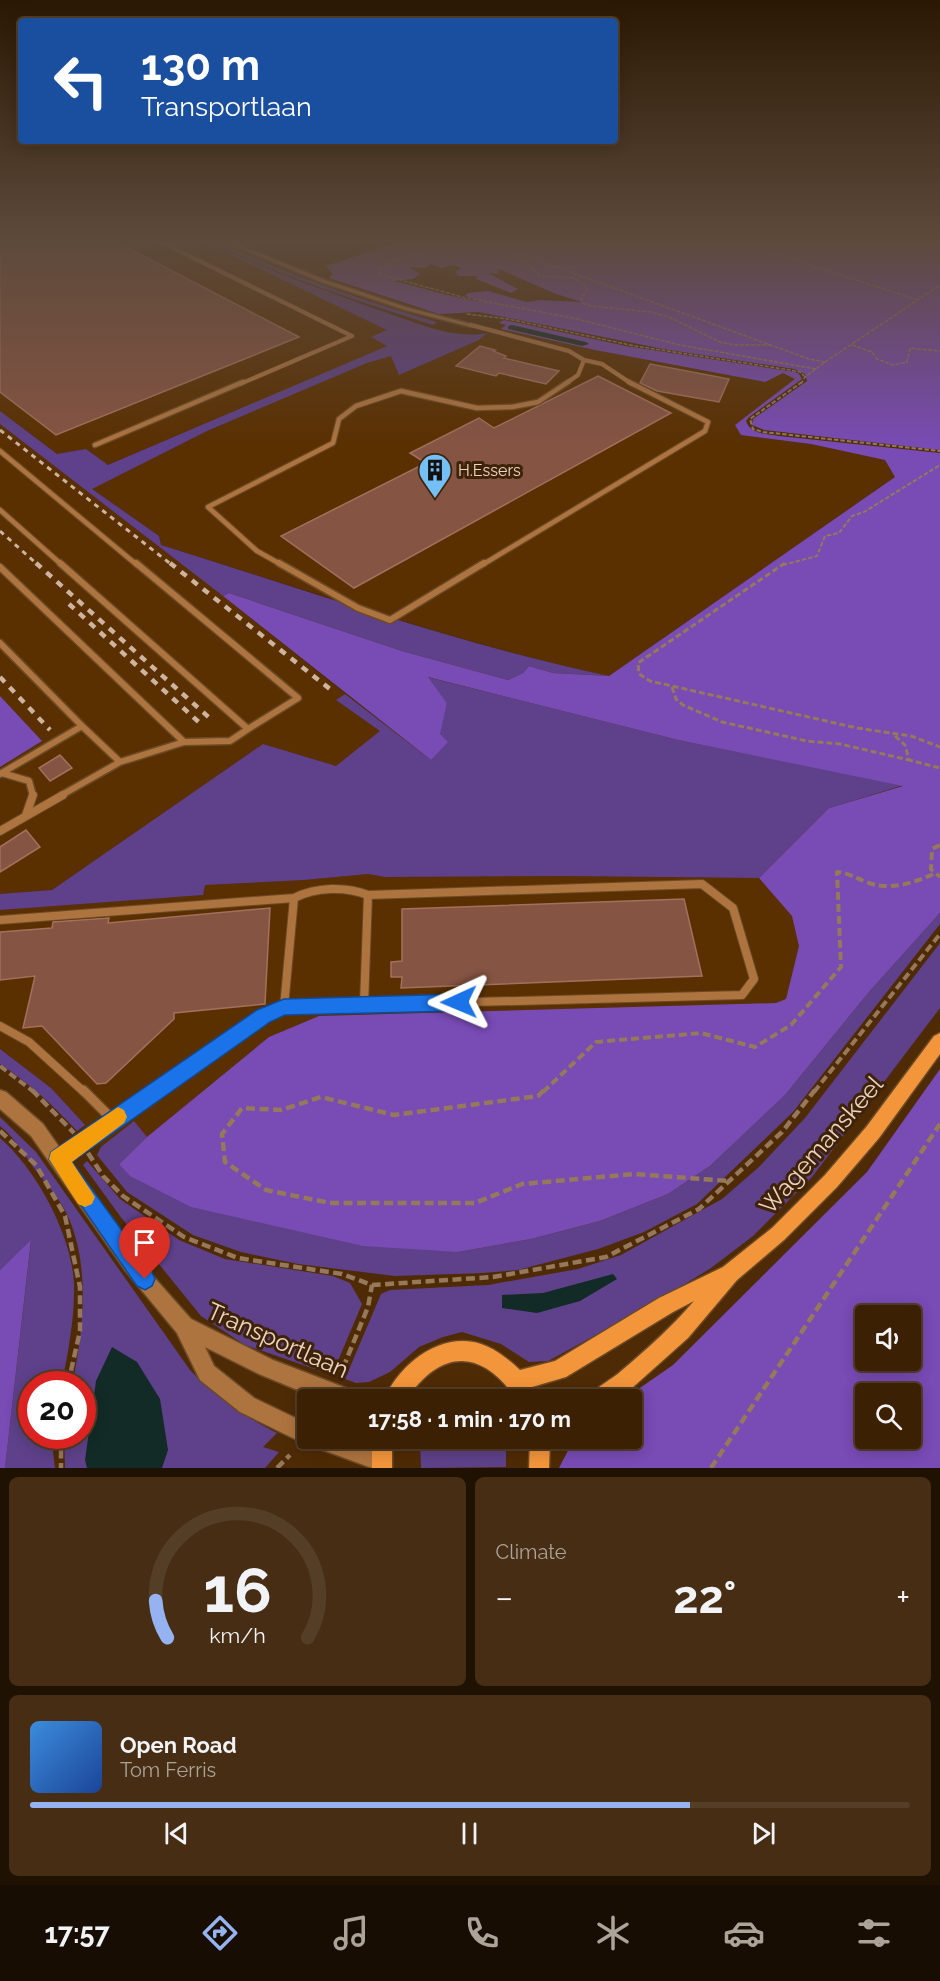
<!DOCTYPE html>
<meta charset="utf-8">
<style>
body{margin:0;font-family:Raleway,sans-serif;background:#462d13;color:#f1f3f6;height:100vh;display:flex;flex-direction:column;font-size:22px;white-space:nowrap}
*{box-sizing:border-box;margin:0}
p{font-size:20px;color:#aca39a}
.icon{flex:none;width:33px;height:33px;fill:none;stroke:currentColor;stroke-width:2;stroke-linecap:round;stroke-linejoin:round}
.map{position:relative;height:1468px;overflow:hidden}
.details{display:flex;flex-direction:column;gap:9px;padding:9px;background:#201202;flex:1}
.details>*{flex:none}
.guide{position:absolute;left:18px;top:18px;width:600px;height:126px;border-radius:6px;box-shadow:0 3px 15px #0003,0 0 0 2px #543e26;background:#1a4fa0;color:#fff;overflow:hidden}
.controls{position:absolute;left:855px;top:1305px;display:grid;gap:12px}
.controls a{display:grid;place-items:center;width:66px;height:66px;border-radius:6px;background:#3b2004;box-shadow:0 3px 15px #0003,0 0 0 2px #543e26;font-size:30px}
.speed{position:absolute;left:18px;top:1371px;display:flex;gap:12px;font-size:30px;font-weight:700;text-align:center}
.speed>*{display:grid;place-content:center;width:78px;height:78px;border-radius:50%;background:#3b2004;box-shadow:0 3px 15px #0003,0 0 0 2px #543e26;line-height:1}
.speed .limit{border:9px solid #d22;background:#fff;color:#111}
.pin{position:absolute;display:grid;place-items:center;width:51px;height:51px;color:#fff;margin:-62px -26px;border-radius:50% 50% 50% 0;rotate:-45deg;box-shadow:0 0 6px #0007}
.pin .icon{rotate:45deg}
.me{position:absolute;width:66px;margin:-33px;rotate:269deg;stroke-linejoin:round;filter:drop-shadow(0 0 4px #0008)}
.turn{display:flex;align-items:center;gap:21px;height:126px;padding:0 24px;font-size:27px}
.turn .icon{width:78px;height:78px;stroke-width:2.5}
.turn b{display:block;font-size:42px;line-height:51px}
.big{font-size:45px;font-weight:700;line-height:1.1}
.details .card{flex:1;display:flex;flex-direction:column;justify-content:center;gap:9px;min-width:0;padding:0 21px;border-radius:9px;background:#462d13}
.details .dial{align-items:center;gap:0}
.dial svg{height:156px;overflow:visible;fill:none;stroke:#543e26;stroke-width:7;stroke-linecap:round;text-anchor:middle}
.dial text{fill:#f1f3f6;stroke:none}
.song{display:flex;align-items:center;gap:18px}
.cover{width:72px;height:72px;border-radius:9px;background:linear-gradient(135deg,hsl(210 70% 55%),hsl(220 70% 35%))}
.played{height:6px;border-radius:3px;background:linear-gradient(90deg,#95b2f1 75%,#543e26 75%)}
.keys{display:flex;justify-content:space-around;direction:ltr}
.heat{display:flex;justify-content:space-between;align-items:center;font-size:33px;direction:ltr}
.details .tiles{flex:1;display:grid;gap:9px;grid-template-columns:1fr 1fr}
.card:last-child{grid-column:span 2}
.trip{position:absolute;left:297px;top:1389px;width:345px;height:60px;border-radius:6px;background:#3b2004;box-shadow:0 3px 15px #0003,0 0 0 2px #543e26;font-weight:700;line-height:60px;text-align:center}
.tab-bar{display:flex;height:96px;justify-content:space-around;align-items:center;background:#180d02;color:#aca39a}
.tab-bar .icon{width:42px;height:42px}
.tab-bar .on{color:#95b2f1}
.tab-bar b{font-size:27px;color:#f1f3f6}
.map>svg:first-child{display:block}
.built{fill:#5a3001}
.green{fill:#5e418a}
.forest{fill:#784bb5;fill-rule:evenodd}
.water{fill:#122b26}
.building{fill:#865443;stroke:#a4705d;stroke-width:1.5}
.lines{fill:none;stroke-linecap:round;stroke-linejoin:round}
.service-far4-casing{stroke:#6b4a27;stroke-width:5}
.service-far3-casing{stroke:#6b4a27;stroke-width:7}
.service-far2-casing{stroke:#6b4a27;stroke-width:9}
.service-far1-casing{stroke:#6b4a27;stroke-width:10}
.service-casing{stroke:#6b4a27;stroke-width:12}
.minor-casing{stroke:#6b4a27;stroke-width:3}
.tertiary-casing{stroke:#6b4a27;stroke-width:3}
.secondary-casing{stroke:#6b4a27;stroke-width:3}
.path-far4{stroke:#96785b;stroke-width:1.5;stroke-dasharray:4 1.5;stroke-linecap:butt}
.path-far3{stroke:#96785b;stroke-width:2;stroke-dasharray:4.5 2;stroke-linecap:butt}
.path-far2{stroke:#96785b;stroke-width:3;stroke-dasharray:6 3;stroke-linecap:butt}
.path-far1{stroke:#96785b;stroke-width:4;stroke-dasharray:8 4;stroke-linecap:butt}
.path{stroke:#96785b;stroke-width:4.5;stroke-dasharray:9 4.5;stroke-linecap:butt}
.service-far4{stroke:#ae7440;stroke-width:4}
.service-far3{stroke:#ae7440;stroke-width:4.5}
.service-far2{stroke:#ae7440;stroke-width:6}
.service-far1{stroke:#ae7440;stroke-width:8}
.service{stroke:#ae7440;stroke-width:9}
.minor{fill:#ae7440;fill-rule:evenodd}
.tertiary{fill:#ae7440;fill-rule:evenodd}
.secondary{fill:#f3953b;fill-rule:evenodd}
.rail-far1{stroke:#ceb49e;stroke-width:3;stroke-dasharray:5 5;stroke-linecap:butt}
.rail{stroke:#ceb49e;stroke-width:4.5;stroke-dasharray:7 7;stroke-linecap:butt}
.route{fill:#1a73e8;stroke:#114b97;stroke-width:1.5}
.slow{fill:#f59e0b}
.labels{text-anchor:middle;dominant-baseline:central;stroke-width:6;stroke-linejoin:round;paint-order:stroke}
.far-poi-label{font-size:16px;fill:#edd5c3;stroke:#3f2308;text-anchor:start}
.near-street-label{font-size:24px;fill:#edd5c3;stroke:#3f2308}
</style>
<div class="map">
<svg width="940" height="1468" viewBox="0 0 940 1468">
<rect width="100%" height="100%" fill="#4f2b05"/>
<!-- built -->
<path class="built" d="M0 241H202L388 330V346L108 465 86 449 57 454 0 411Z
M493 327 595 350 764 382 783 373 796 379 735 425 741 435 811 444 885 460 895 477 609 676 554 664 433 630 161 545 159 536 91 489 207 431 367 363 391 355 399 375 479 340Z
M0 424 223 596 320 674 345 694 337 700 381 731 336 766 263 744 52 890 0 894V767L42 741 0 696Z
M368 874 385 877 564 876 759 878 793 916 799 946 786 999 776 1003 319 1016 269 1037 147 1137 134 1121 101 1147 51 1088 0 1049V910L203 895 204 885 304 880Z"/>
<!-- green -->
<path class="green" d="M202 241H207C263 269 321 289 379 310 412 321 452 340 487 333L479 340 399 375 391 356 367 363 207 431 92 489 159 536 161 545C309 591 457 644 609 676L553 673 529 666 523 673 508 680 402 651 229 593 223 596 0 424V411L57 454 86 449 108 465 387 346 371 337 387 330Z
M210 241H217C288 275 362 300 437 322L433 325C357 301 281 277 210 241Z
M427 677 678 740 904 785 829 808 759 878 564 876 385 877 368 874 304 880 205 885 203 895 0 910V894L52 890 263 744 336 766 380 731 336 700 345 694 431 760 447 703Z
M940 913V924L793 1112 697 1204 644 1232 598 1249 518 1270 483 1273 395 1276 298 1264 241 1252 193 1235 127 1192 97 1155 101 1147 134 1121 147 1137 119 1164 458 1252 531 1239 600 1221 668 1194 710 1166 785 1095 869 992Z
M940 943V1008L812 1177 753 1236 711 1268 647 1307 548 1361 529 1362 501 1344 462 1332 443 1337 419 1347 390 1372 369 1382 356 1383 345 1379 381 1294 390 1290 488 1285 578 1269 621 1255 722 1199 759 1167 805 1118Z
M0 1049 51 1088 85 1125 77 1131C54 1106 29 1083 0 1064Z
M0 1117 36 1152 190 1370C217 1398 242 1415 277 1433L263 1447 279 1452 265 1468H65L64 1436H82V1384H72C84 1331 92 1255 62 1205 54 1192 43 1180 34 1168 24 1155 14 1136 0 1126Z
M0 1138C36 1169 72 1235 74 1284 75 1318 68 1351 62 1384H32V1436H55L53 1451 55 1468H5L31 1241 0 1270Z
M87 1161 120 1199 179 1240 225 1259 333 1276 350 1283 362 1304 332 1375 245 1345 201 1316 120 1216 83 1165Z
M420 1439H506V1467L421 1468Z"/>
<!-- forest -->
<path class="forest" d="M402 241H940V450L764 430 752 425 753 419 807 381 805 374 794 369 663 349 479 312 439 314 329 278 333 274 326 266ZM430 264 442 268 452 265 462 268 455 272 458 276H478L476 279 511 293 518 289 488 273 498 274 499 269 556 294 582 302 540 300 527 302 488 291 468 293 465 296 484 302C453 298 424 288 394 281L413 279 420 274 409 267 426 268Z
M504 320 626 346 795 372 799 374 802 379 749 417 746 421C750 434 767 434 779 436L940 453V913L869 992 785 1095 710 1166 668 1194 600 1221 531 1239 458 1252 363 1246 191 1207 130 1176 119 1164 147 1137 269 1037 319 1016 776 1003 786 999 799 946 792 916 759 878 829 808 903 786 678 740 428 677 447 703 440 734 448 742 431 760 223 596 229 593 402 651 508 680 523 673 529 666 553 673 609 676 895 477 885 460 811 444 741 435 735 425 795 379 783 373 765 382 595 350 501 329 506 325 499 323Z
M0 696 42 741 0 767Z
M940 1069V1468H559L574 1439 632 1438V1400L624 1399 673 1365 867 1172ZM866 1316H910V1360H866ZM866 1394H910V1438H866Z
M31 1240 5 1468H0V1270Z"/>
<!-- water -->
<path class="water" d="M512 325 586 342 589 344 582 346 508 329V326Z
M613 1274 617 1279 580 1301 537 1313 502 1308V1295L543 1293Z
M112 1347 137 1362 160 1399 168 1450 162 1468H87L85 1460 96 1381Z"/>
<!-- building -->
<path class="building" d="M0 241H115L299 337 56 435 0 392Z
M480 346 495 350 493 351 506 356 504 358 559 371 546 384 499 373 496 376 456 366Z
M650 364 729 379 719 402 657 391 640 383Z
M598 376 671 413 354 588 281 536 426 463 410 453 479 418 494 428Z
M60 755 72 768 50 781 39 768Z
M26 830 40 847 0 872V847Z
M684 899 702 976 401 988 402 977H391V962L402 961V909Z
M270 908 265 1004 174 1013V1019L106 1083 97 1084 42 1026 23 1028 35 976 0 980V932L52 928 53 922 109 918 108 923Z"/>
<g class="lines">
<defs>
<path id="service-far4" d="M159 241 352 336 240 384
M471 325 569 351 584 360
M584 360 602 364 632 384
M565 384 578 375 584 360"/>
<path id="service-far3" d="M95 445 243 382
M0 451 137 565
M0 510 62 565
M282 565 257 551 208 507 333 443 339 419 356 406 401 391 477 408 512 407 538 402 568 382
M482 565 705 431 708 422 629 382"/>
<path id="service-far2" d="M60 563 248 729 298 698 136 563
M279 563 358 608 390 620 484 563
M0 567 184 742 120 762 60 796
M0 643 82 726 0 774
M82 726 120 762
M184 742 230 741 248 729
M2 773 29 781 33 796"/>
<path id="service-far1" d="M26 815 33 795
M0 831 63 795
M0 920 294 898 284 1007 263 1016 155 1092
M364 1005 368 895
M284 1007 742 995 754 979 733 908 702 884 368 895C345 886 316 887 294 898
M0 1026 29 1042 84 1092"/>
<path id="service" d="M83 1090 113 1120
M60 1158 157 1090"/>
<path id="minor" d="M222 241H230L325 280 409 308 475 325 471 327 405 310 321 282Z"/>
<path id="tertiary" d="M0 1090 6 1092 43 1124 137 1258 191 1319 273 1360 359 1393 362 1400H322L259 1374 205 1347 214 1366 254 1398 308 1424V1438H347L388 1454 391 1461 388 1468H372L301 1442 240 1412 200 1380 177 1333 125 1270 31 1136 0 1109Z"/>
<path id="secondary" d="M940 1033V1054L879 1138 837 1187 784 1240 737 1280 688 1338 632 1388 616 1400H589C594 1387 610 1381 620 1372 646 1350 672 1327 694 1301L673 1312 566 1377 532 1387 539 1400H517C482 1348 441 1348 406 1400H384C399 1364 441 1331 481 1344 496 1349 508 1359 520 1370L555 1361 659 1298 723 1267 772 1228 825 1175 867 1126 934 1036Z
M372 1438H392V1468H372Z
M530 1438H550L549 1468H529Z"/>
</defs>
<!-- service-far4 casing -->
<use href="#service-far4" class="service-far4-casing"/>
<!-- service-far3 casing -->
<use href="#service-far3" class="service-far3-casing"/>
<!-- service-far2 casing -->
<use href="#service-far2" class="service-far2-casing"/>
<!-- service-far1 casing -->
<use href="#service-far1" class="service-far1-casing"/>
<!-- service casing -->
<use href="#service" class="service-casing"/>
<!-- minor casing -->
<use href="#minor" class="minor-casing"/>
<!-- tertiary casing -->
<use href="#tertiary" class="tertiary-casing"/>
<!-- secondary casing -->
<use href="#secondary" class="secondary-casing"/>
<!-- path-far4 -->
<path class="path-far4" d="M463 241 462 244C450 250 437 249 424 252 408 255 393 261 379 269V274L466 298 573 318 680 345 816 369
M463 241C489 250 522 255 540 276L574 278 588 288 581 299 583 303 590 306 650 312 669 317 720 342 736 345H770
M485 241 809 359 825 362
M735 241 918 300
M467 314 508 319 635 346 790 370 800 372 805 377
M852 345 872 352 877 359 893 365 907 362 910 348 940 351
M801 384 805 377 825 362 940 285"/>
<!-- path-far3 -->
<path class="path-far3" d="M802 382 750 419 753 429 763 432 940 451
M783 565 817 556 825 536 839 533 852 516 864 512 940 465"/>
<!-- path-far2 -->
<path class="path-far2" d="M785 563 638 663 639 674 650 681 857 728 911 736 940 747
M672 687 676 699 683 705 722 722 807 741 840 744 909 760
M895 736 905 745 909 760 940 768"/>
<!-- path-far1 -->
<path class="path-far1" d="M940 845 932 849 931 869 940 877
M0 1066 34 1092
M543 1092 596 1042 701 1033 755 1047 791 1025 841 967 837 872C849 873 858 879 869 883 891 891 916 882 936 873
M814 1092 940 934"/>
<!-- path -->
<path class="path" d="M32 1090 74 1133
M544 1090 538 1096 394 1115 321 1097 281 1110 242 1108 222 1134 225 1162 266 1190 330 1203H475L522 1184 634 1174 729 1181
M0 1131 36 1165 65 1216 80 1287V1331L68 1384
M88 1153 103 1176 123 1196 184 1237 238 1258 342 1274 372 1285 493 1277 606 1257 699 1209 782 1132 815 1090
M343 1368 368 1307 372 1285
M61 1436V1468
M277 1468 290 1455
M711 1468 940 1124"/>
<!-- service-far4 -->
<use href="#service-far4" class="service-far4"/>
<!-- service-far3 -->
<use href="#service-far3" class="service-far3"/>
<!-- service-far2 -->
<use href="#service-far2" class="service-far2"/>
<!-- service-far1 -->
<use href="#service-far1" class="service-far1"/>
<!-- service -->
<use href="#service" class="service"/>
<!-- minor -->
<use href="#minor" class="minor"/>
<!-- tertiary -->
<use href="#tertiary" class="tertiary"/>
<!-- secondary -->
<use href="#secondary" class="secondary"/>
<!-- rail-far1 -->
<path class="rail-far1" d="M0 430 172 565
M0 531 38 565"/>
<!-- rail -->
<path class="rail" d="M36 563 213 721
M170 563 335 693
M69 604 202 725
M0 677 50 730"/>
</g>
<!-- sky -->
<linearGradient id="sky" x2="0" y2="1"><stop stop-color="#2b1803"/><stop offset="0.54" stop-color="#5d4a3b"/><stop offset="1" stop-color="#5d4a3b" stop-opacity="0"/></linearGradient>
<rect width="940" height="446" fill="url(#sky)"/>
<!-- route -->
<path class="route" d="M459 994 465 996 467 1002 465 1008 459 1011 285 1015 270 1022 72 1162 152 1272 155 1279 152 1286 145 1290 137 1286 49 1159 51 1152 257 1010 284 999Z"/>
<!-- slow -->
<path class="slow" d="M118 1107 124 1110 127 1117 124 1123 72 1162 95 1197 92 1204 85 1207 78 1204 49 1159 51 1152Z"/>
<!-- icons -->
<defs>
<symbol id="building-pin" viewBox="-11 -11 22 30"><path d="M0 17L-7.5 6A9.5 9.5 0 1 1 7.5 6Z" fill="#74c0f6" stroke="#3f2308"/><path d="M-4-6H4V6H1V3H-1V6H-4ZM-2.5-4.3h1.7v1.8h-1.7ZM.8-4.3h1.7v1.8H.8ZM-2.5-1h1.7V.8h-1.7ZM.8-1h1.7V.8H.8Z" fill="#111"/></symbol>
</defs>
<g fill-rule="evenodd">
<use href="#building-pin" x="416" y="451" width="38" height="52"/>
</g>
<g class="labels">
<!-- far-poi labels -->
<g class="far-poi-label">
<text x="458" y="470">H.Essers</text>
</g>
<!-- near-street labels -->
<g class="near-street-label">
<text transform="translate(821 1145) rotate(-49)">Wagemanskeel</text>
<text transform="translate(278 1340) rotate(24)">Transportlaan</text>
</g>
</g>
</svg>
<div class="controls">
<a><svg class="icon" aria-label="sound" viewBox="0 0 24 24"><path d="M4 9h4l5-4v14l-5-4H4zM17 9q2 3 0 6"/></svg></a>
<a><svg class="icon" aria-label="search" viewBox="0 0 24 24"><circle cx="10" cy="10" r="6"/><path d="M15 15l6 6"/></svg></a>
</div>
<div class="speed"><div class="limit">20</div></div>
<div class="pin" style="left:145px;top:1279px;background:#d93025"><svg class="icon" aria-label="arrive" viewBox="0 0 24 24"><path d="M6 21V4h12l-3 4 3 4H6"/></svg></div>
<svg class="me" style="left:459px;top:1002px" viewBox="-20 -20 40 40"><path d="M0-17L14 15 0 8-14 15z" fill="#1a73e8" stroke="#fff" stroke-width="4"/></svg>
<div class="trip">17:58 · 1 min · 170 m</div>
<div class="guide">
<div class="turn"><svg class="icon" aria-label="left" viewBox="0 0 24 24"><path d="M17 20v-9H6M10 6l-5 5 5 5"/></svg><div><b>130 m</b>Transportlaan</div></div>
</div>
</div>
<section class="details">
<div class="tiles">
<div class="card dial"><svg viewBox="0 0 100 80">
<path d="M14 69A42 42 0 1 1 86 69"/>
<path d="M14 69A42 42 0 0 1 8 50" stroke="#95b2f1"/>
<text x="50" y="56" font-size="32" font-weight="700">16</text>
<text x="50" y="72" font-size="11">km/h</text>
</svg></div>
<div class="card"><p>Climate</p>
<div class="heat"><a>−</a><b class="big">22°</b><a>+</a></div>
</div>
<div class="card">
<div class="song"><i class="cover"></i><div><b>Open Road</b><p>Tom Ferris</p></div></div>
<div class="played"></div>
<div class="keys"><svg class="icon" aria-label="previous" viewBox="0 0 24 24"><path d="M18 5L8 12l10 7zM5 5v14"/></svg><svg class="icon" aria-label="pause" viewBox="0 0 24 24"><path d="M8 5v14M16 5v14"/></svg><svg class="icon" aria-label="next" viewBox="0 0 24 24"><path d="M6 5l10 7-10 7zM19 5v14"/></svg></div>
</div>
</div>
</section>
<nav class="tab-bar">
<b>17:57</b>
<svg class="icon on" aria-label="directions" viewBox="0 0 24 24"><path d="M12 3l9 9-9 9-9-9zM9 14v-3h6M13 9l2 2-2 2"/></svg>
<svg class="icon" aria-label="music" viewBox="0 0 24 24"><path d="M9 18V5l10-2v13"/><circle cx="6" cy="18" r="3"/><circle cx="16" cy="16" r="3"/></svg>
<svg class="icon" aria-label="phone" viewBox="0 0 24 24"><path d="M5 4h4l2 5-3 2q2 4 5 5l2-3 5 2v4C11 20 4 13 5 4z"/></svg>
<svg class="icon" aria-label="climate" viewBox="0 0 24 24"><path d="M12 3v18M4 7l16 10M4 17L20 7"/></svg>
<svg class="icon" aria-label="car" viewBox="0 0 24 24"><path d="M5 17H2v-5l4-1 3-4h7l3 4 3 1v5h-3M9 17h6M6 11h13"/><circle cx="7" cy="17" r="2"/><circle cx="17" cy="17" r="2"/></svg>
<svg class="icon" aria-label="filters" viewBox="0 0 24 24"><path d="M4 7h16M4 17h16"/><circle cx="9" cy="7" r="2"/><circle cx="15" cy="17" r="2"/></svg>
</nav>
